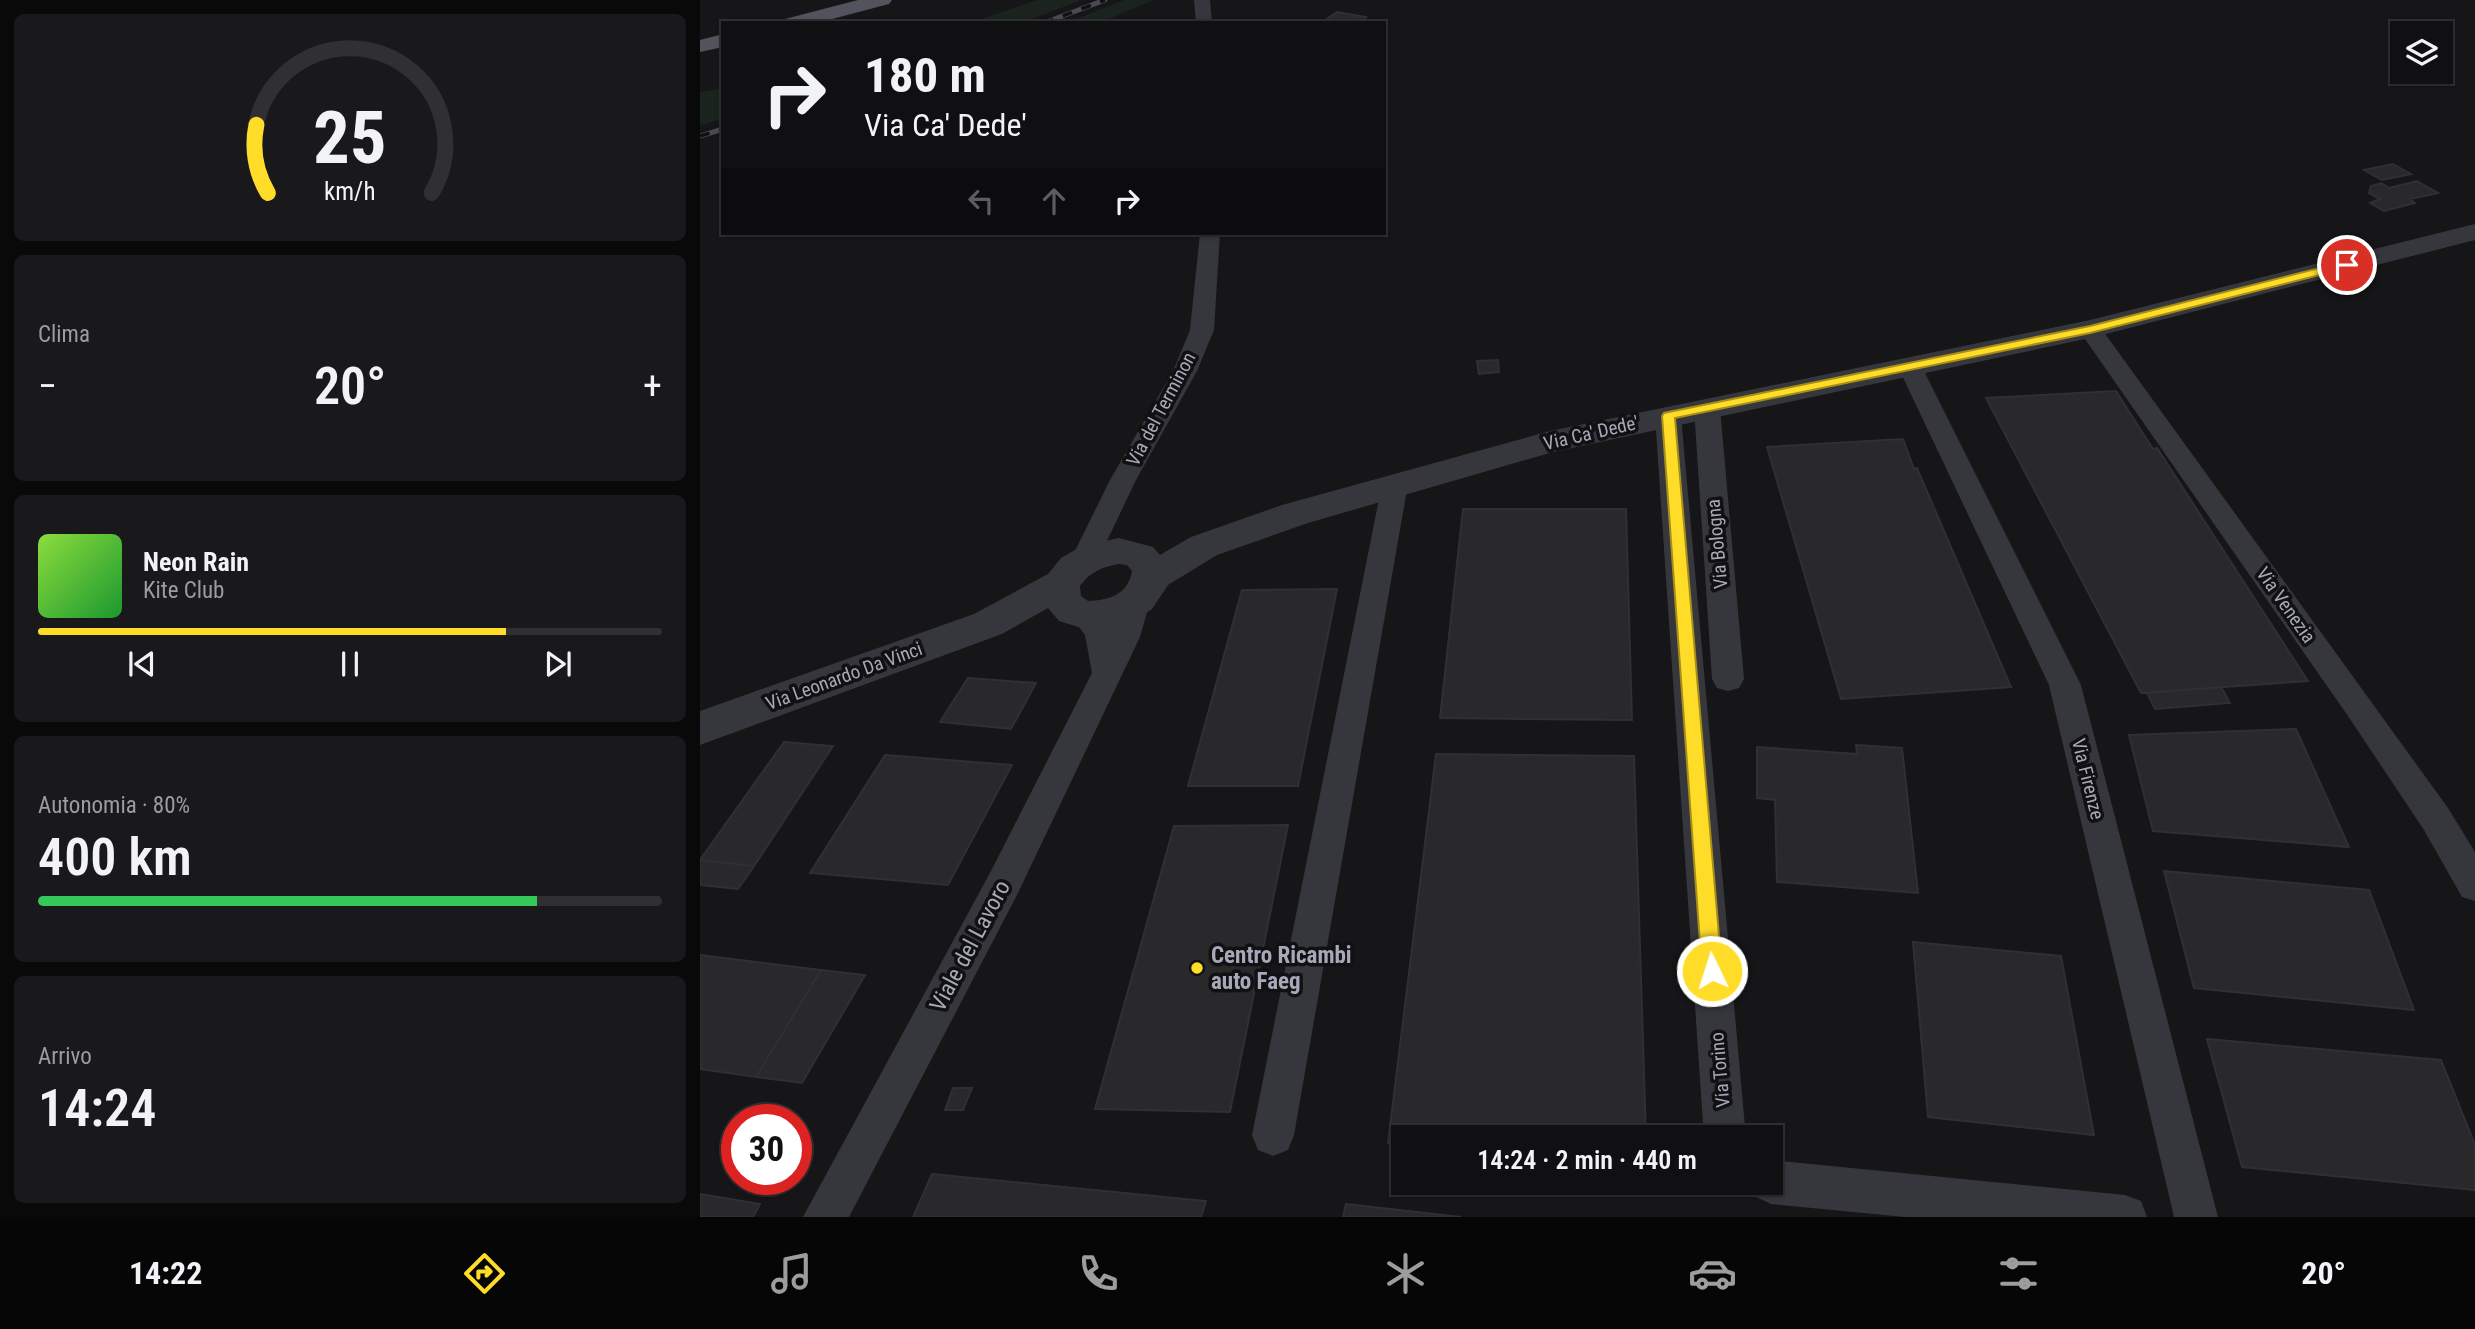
<!DOCTYPE html>
<html lang="it">
<meta charset="utf-8">
<style>
body{margin:0;font-family:"Roboto Condensed",sans-serif;background:#19191b;color:#f1f3f6;height:100vh;display:flex;flex-direction:column;font-size:26px;white-space:nowrap}
*{box-sizing:border-box;margin:0}
p{font-size:23px;color:#9c9d9f}
.icon{flex:none;width:38px;height:38px;fill:none;stroke:currentColor;stroke-width:2;stroke-linecap:round;stroke-linejoin:round}
.map{position:relative;flex:1;overflow:hidden}
.sheet{display:flex;flex-direction:column;gap:14px;padding:14px;background:#09090a;width:700px}
.sheet>*{flex:none}
.top-card{position:absolute;left:21px;top:21px;width:665px;height:214px;border-radius:0px;box-shadow:0 2px 5px #0004,0 0 0 2px #303032;background:#101012;color:#f1f3f6;overflow:hidden}
.buttons{position:absolute;left:1690px;top:21px;display:grid;gap:14px}
.buttons a{display:grid;place-items:center;width:63px;height:63px;border-radius:0px;background:#101012;box-shadow:0 2px 5px #0004,0 0 0 2px #303032;font-size:35px}
.speed{position:absolute;left:21px;top:1104px;display:flex;gap:14px;font-size:35px;font-weight:700;text-align:center}
.speed>*{display:grid;place-content:center;width:91px;height:91px;border-radius:50%;background:#101012;box-shadow:0 2px 5px #0004,0 0 0 2px #303032;line-height:1}
.speed .limit{border:10px solid #d22;background:#fff;color:#111}
.pin{position:absolute;display:grid;place-items:center;width:60px;height:60px;color:#fff;margin:-30px;border:4px solid #fff;border-radius:50%;box-shadow:0 2px 7px #0007}
.me{position:absolute;width:77px;margin:-38px;rotate:356deg;stroke-linejoin:round;filter:drop-shadow(0 0 5px #0008)}
.turn{display:flex;align-items:center;gap:24px;height:147px;padding:0 28px;font-size:32px}
.turn .icon{width:91px;height:91px;stroke-width:2.5}
.turn b{display:block;font-size:49px;line-height:60px}
.lanes{display:flex;align-items:center;height:66px;padding:0 28px;background:#0003;justify-content:center;gap:35px;direction:ltr}
.lanes .off{opacity:.35}
.big{font-size:52px;font-weight:600;line-height:1.1}
.sheet .widget{flex:1;display:flex;flex-direction:column;justify-content:center;gap:10px;min-width:0;padding:0 24px;border-radius:10px;background:#19191b}
.sheet .dial{align-items:center;gap:0}
.dial svg{height:182px;overflow:visible;fill:none;stroke:#303032;stroke-width:7;stroke-linecap:round;text-anchor:middle}
.dial text{fill:#f1f3f6;stroke:none}
.song{display:flex;align-items:center;gap:21px}
.cover{width:84px;height:84px;border-radius:10px;background:linear-gradient(135deg,hsl(90 70% 55%),hsl(130 70% 35%))}
.played{height:7px;border-radius:4px;background:linear-gradient(90deg,#ffdc27 75%,#303032 75%)}
.keys{display:flex;justify-content:space-around;direction:ltr}
.heat{display:flex;justify-content:space-between;align-items:center;font-size:38px;direction:ltr}
.charge{height:10px;border-radius:5px;background:linear-gradient(90deg,#34c759 80%,#303032 0)}
.trip{position:absolute;left:691px;top:1125px;width:392px;height:70px;border-radius:0px;background:#101012;box-shadow:0 2px 5px #0004,0 0 0 2px #303032;font-weight:600;line-height:70px;text-align:center}
.tab-bar{display:flex;height:112px;justify-content:space-around;align-items:center;background:#060607;color:#9c9d9f}
.tab-bar .icon{width:49px;height:49px}
.tab-bar .active{color:#ffdc27}
.tab-bar b{font-size:32px;color:#f1f3f6}
main{display:flex;flex:1;min-height:0}
.map>svg:first-child{display:block}
.green{fill:#1b231e}
.building{fill:#29292c;stroke:#302f34;stroke-width:2}
.lines{fill:none;stroke-linecap:round;stroke-linejoin:round}
.minor{fill:#36363d;fill-rule:evenodd}
.tertiary{fill:#36363d;fill-rule:evenodd}
.primary{fill:#52535c;fill-rule:evenodd}
.rail-casing{stroke:#494a52;stroke-width:5}
.rail{stroke:#111113;stroke-width:3.5;stroke-dasharray:10;stroke-linecap:butt}
.route{fill:#ffdc27;stroke:#a68f19;stroke-width:2}
.poi-dot{fill:#ffdc27;stroke:#111113;stroke-width:2.5}
.labels{text-anchor:middle;dominant-baseline:central;stroke-width:7;stroke-linejoin:round;paint-order:stroke}
.street-label{font-size:19px;fill:#a7a9b9;stroke:#111113}
.near-street-label{font-size:23px;fill:#a7a9b9;stroke:#111113}
.near-poi-label{font-size:23px;font-weight:bold;fill:#a7a9b9;stroke:#111113;text-anchor:start}
</style>
<main>
<section class="sheet">
<div class="widget dial"><svg viewBox="0 0 100 80">
<path d="M14 69A42 42 0 1 1 86 69"/>
<path d="M14 69A42 42 0 0 1 9 39" stroke="#ffdc27"/>
<text x="50" y="56" font-size="32" font-weight="700">25</text>
<text x="50" y="72" font-size="11">km/h</text>
</svg></div>
<div class="widget"><p>Clima</p>
<div class="heat"><a>−</a><b class="big">20°</b><a>+</a></div>
</div>
<div class="widget">
<div class="song"><i class="cover"></i><div><b>Neon Rain</b><p>Kite Club</p></div></div>
<div class="played"></div>
<div class="keys"><svg class="icon" aria-label="previous" viewBox="0 0 24 24"><path d="M18 5L8 12l10 7zM5 5v14"/></svg><svg class="icon" aria-label="pause" viewBox="0 0 24 24"><path d="M8 5v14M16 5v14"/></svg><svg class="icon" aria-label="next" viewBox="0 0 24 24"><path d="M6 5l10 7-10 7zM19 5v14"/></svg></div>
</div>
<div class="widget"><p>Autonomia · 80%</p><b class="big">400 km</b><div class="charge"></div></div>
<div class="widget"><p>Arrivo</p><b class="big">14:24</b></div>
</section>
<div class="map">
<svg width="1775" height="1217" viewBox="0 0 1775 1217">
<rect width="100%" height="100%" fill="#161618"/>
<!-- green -->
<path class="green" d="M337 0H382L321 23H270Z
M424 0H454L399 23H366Z
M23 88V119L0 125V92Z"/>
<!-- building -->
<path class="building" d="M637 12 666 17 659 23 624 21Z
M1693 164 1711 174 1682 180 1664 170Z
M1717 181 1738 193 1710 199 1715 203 1684 211 1670 203 1680 199 1669 193 1671 186 1681 183 1689 188Z
M798 360 799 372 779 374 777 361Z
M1416 391 1453 449 1457 448 1608 681 1441 693 1286 398Z
M1203 439 1214 469 1217 468 1311 687 1141 699 1067 447Z
M763 509H926L932 720 740 718Z
M637 589 598 786H488L542 590Z
M268 678 336 683 311 729 240 722Z
M1521 687 1530 703 1455 709 1447 693Z
M1596 729 1649 847 1453 831 1429 735Z
M84 742 133 746 54 866 0 860Z
M1156 745 1202 748 1218 893 1077 882 1075 800 1057 798V747L1157 754Z
M736 754 934 756 946 1138H704V1143H688Z
M185 755 312 765 248 885 110 873Z
M588 825 530 1112 395 1109 474 826Z
M0 860 54 866 38 889 0 885Z
M1464 871 1669 890 1714 1010 1494 988Z
M1213 942 1361 956 1394 1135 1228 1117Z
M0 955 121 970 56 1077 0 1069Z
M121 970 165 975 102 1083 56 1077Z
M1507 1039 1741 1060 1775 1145V1190L1542 1167Z
M253 1088H272L263 1110H245Z
M232 1174 506 1201 501 1217H213Z
M0 1194 60 1204 53 1217H0Z
M646 1204 761 1217H643Z"/>
<g class="lines">
<!-- minor -->
<path class="minor" d="M494 0H510L512 23H496Z
M500 233H520L514 330 497 371 436 480 394 568 384 571 374 568 370 561 410 480 473 371 490 330Z
M1390 322 1398 324 1748 808 1775 852V901L1762 897 1724 830 1648 716 1378 329 1382 324Z
M1210 360 1219 362 1222 367 1381 685 1518 1217H1474L1349 685 1198 367 1201 362Z
M1007 400 1016 402 1020 408 1044 679 1039 688 1028 691 1017 688 1012 679 994 408 998 402Z
M968 408 977 410 981 416 1046 1138H1004L955 416 959 410Z
M695 475 704 478 708 484 594 1135 588 1150 573 1156 558 1150 552 1135 682 484 686 478Z
M435 591 445 594 450 602 440 637 317 895 149 1217H103L291 871 392 673 385 635 371 616 375 608C393 603 403 612 413 627L425 594Z
M1071 1160 1425 1195 1441 1201 1447 1217H1205L1071 1204 1056 1197 1050 1183H1071Z"/>
<!-- tertiary -->
<path class="tertiary" d="M1775 224V240L1390 338 853 452 608 523 517 555 468 585 452 609 437 619 405 629 388 630 359 621 348 608 302 634 0 745V711L274 614 348 574 361 558 382 546 419 538 453 547 460 555 491 537 582 505 850 431 1390 320ZM419 564 427 565 432 571C428 595 409 600 388 601L381 596 380 586C390 572 402 567 419 564Z"/>
<!-- primary -->
<path class="primary" d="M158 0H192L189 4 117 23H82L85 19Z
M23 34V47L0 52V40Z"/>
<defs>
<path id="rail" d="M344 23 405 0
M0 136 23 129"/>
</defs>
<!-- rail casing -->
<use href="#rail" class="rail-casing"/>
<!-- rail -->
<use href="#rail" class="rail"/>
</g>
<!-- route -->
<path class="route" d="M1647 261 1653 265 1651 267 1390 333 975 418 1022 971 1019 978 1012 981 1005 978 1002 971 962 416 964 413 1390 326Z"/>
<!-- markers -->
<circle class="poi-dot" cx="497" cy="968" r="7"/>
<g class="labels">
<!-- street labels -->
<g class="street-label">
<text transform="translate(461 409) rotate(-62)">Via del Terminon</text>
<text transform="translate(891 433) rotate(-13)">Via Ca' Dede'</text>
<text transform="translate(1017 544) rotate(-95)">Via Bologna</text>
<text transform="translate(1586 605) rotate(55)">Via Venezia</text>
<text transform="translate(144 676) rotate(-20)">Via Leonardo Da Vinci</text>
<text transform="translate(1388 779) rotate(76)">Via Firenze</text>
<text transform="translate(1020 1070) rotate(-95)">Via Torino</text>
</g>
<!-- near-street labels -->
<g class="near-street-label">
<text transform="translate(270 946) rotate(-62)">Viale del Lavoro</text>
</g>
<!-- near-poi labels -->
<g class="near-poi-label">
<text x="511" y="955">Centro Ricambi<tspan x="511" dy="26">auto Faeg</tspan></text>
</g>
</g>
</svg>
<div class="buttons">
<a><svg class="icon" aria-label="layers" viewBox="0 0 24 24"><path d="M12 4l9 5-9 5-9-5zM3 14l9 5 9-5"/></svg></a>
</div>
<div class="speed"><div class="limit">30</div></div>
<div class="pin" style="left:1647px;top:265px;background:#d93025"><svg class="icon" aria-label="arrive" viewBox="0 0 24 24"><path d="M6 21V4h12l-3 4 3 4H6"/></svg></div>
<svg class="me" style="left:1012px;top:971px" viewBox="-20 -20 40 40"><circle r="17" fill="#ffdc27" stroke="#fff" stroke-width="3"/><path d="M0-11L8 9 0 5-8 9z" fill="#fff"/></svg>
<div class="trip">14:24 · 2 min · 440 m</div>
<div class="top-card">
<div class="turn"><svg class="icon" aria-label="right" viewBox="0 0 24 24"><path d="M7 20v-9h11M14 6l5 5-5 5"/></svg><div><b>180 m</b>Via Ca' Dede'</div></div>
<div class="lanes"><svg class="icon off" aria-label="left" viewBox="0 0 24 24"><path d="M17 20v-9H6M10 6l-5 5 5 5"/></svg><svg class="icon off" aria-label="ahead" viewBox="0 0 24 24"><path d="M12 20V5M6 11l6-6 6 6"/></svg><svg class="icon" aria-label="right" viewBox="0 0 24 24"><path d="M7 20v-9h11M14 6l5 5-5 5"/></svg></div>
</div>
</div>
</main>
<nav class="tab-bar">
<b>14:22</b>
<svg class="icon active" aria-label="directions" viewBox="0 0 24 24"><path d="M12 3l9 9-9 9-9-9zM9 14v-3h6M13 9l2 2-2 2"/></svg>
<svg class="icon" aria-label="music" viewBox="0 0 24 24"><path d="M9 18V5l10-2v13"/><circle cx="6" cy="18" r="3"/><circle cx="16" cy="16" r="3"/></svg>
<svg class="icon" aria-label="phone" viewBox="0 0 24 24"><path d="M5 4h4l2 5-3 2q2 4 5 5l2-3 5 2v4C11 20 4 13 5 4z"/></svg>
<svg class="icon" aria-label="climate" viewBox="0 0 24 24"><path d="M12 3v18M4 7l16 10M4 17L20 7"/></svg>
<svg class="icon" aria-label="car" viewBox="0 0 24 24"><path d="M5 17H2v-5l4-1 3-4h7l3 4 3 1v5h-3M9 17h6M6 11h13"/><circle cx="7" cy="17" r="2"/><circle cx="17" cy="17" r="2"/></svg>
<svg class="icon" aria-label="filters" viewBox="0 0 24 24"><path d="M4 7h16M4 17h16"/><circle cx="9" cy="7" r="2"/><circle cx="15" cy="17" r="2"/></svg>
<b>20°</b>
</nav>
